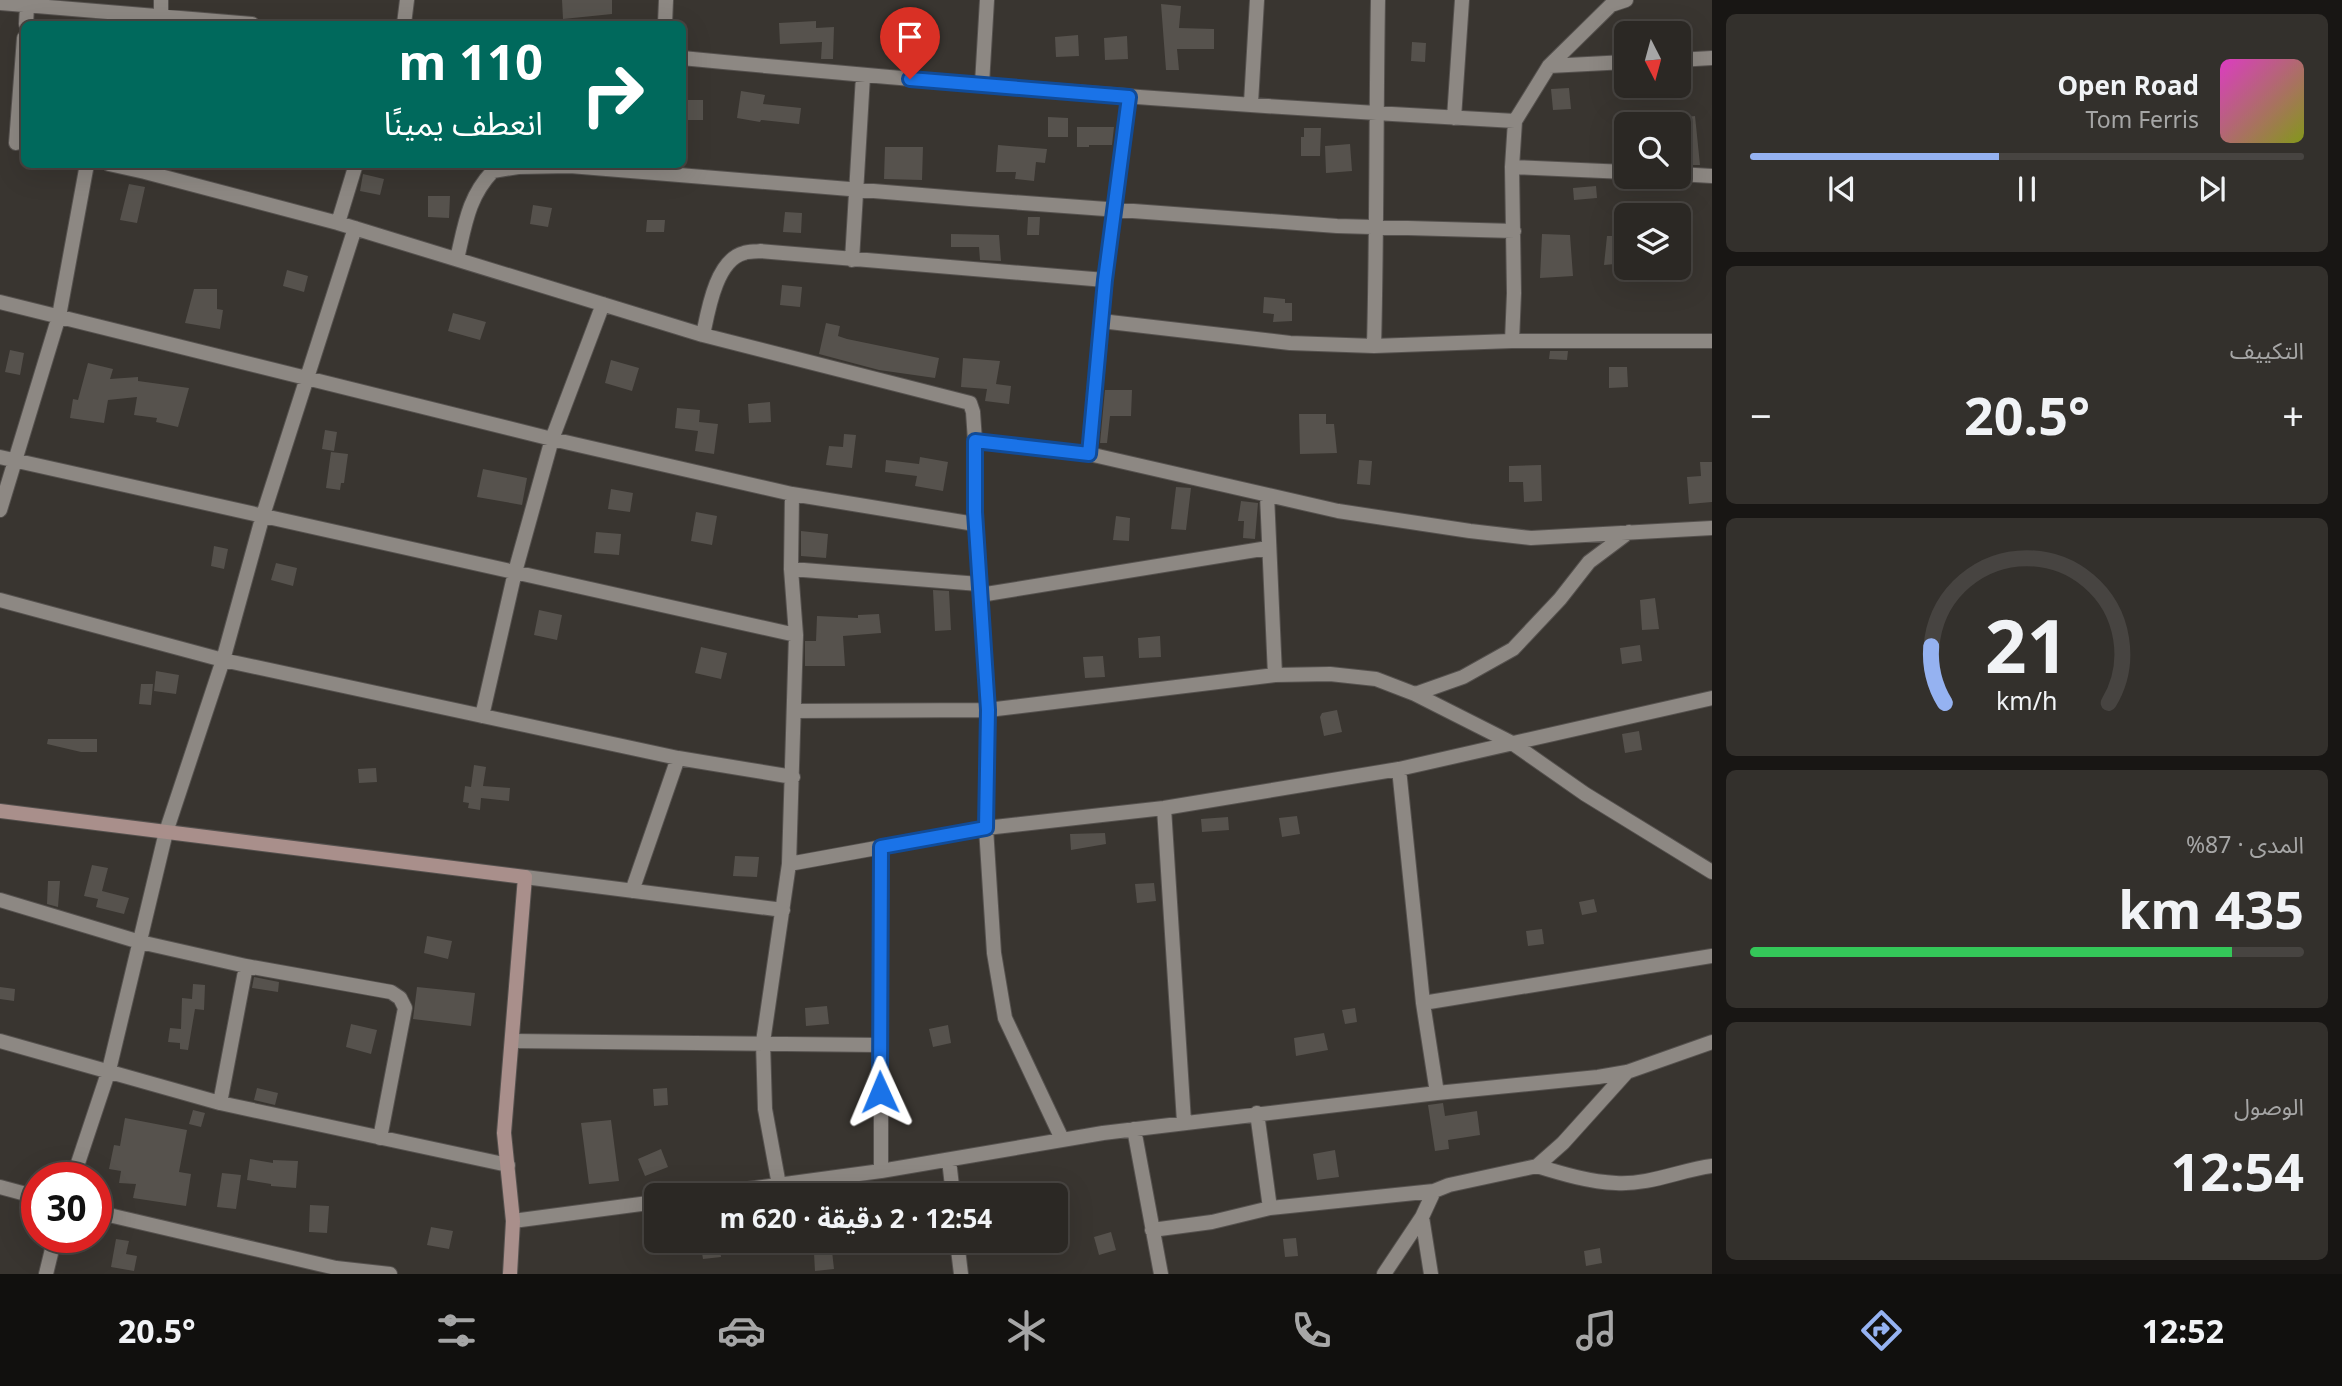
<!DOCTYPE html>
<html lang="ar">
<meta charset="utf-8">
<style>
body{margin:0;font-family:"Noto Sans","Noto Sans Arabic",sans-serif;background:#33302c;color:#f1f3f6;direction:rtl;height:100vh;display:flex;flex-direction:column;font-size:26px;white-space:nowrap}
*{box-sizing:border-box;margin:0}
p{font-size:23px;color:#a6a6a6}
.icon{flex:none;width:38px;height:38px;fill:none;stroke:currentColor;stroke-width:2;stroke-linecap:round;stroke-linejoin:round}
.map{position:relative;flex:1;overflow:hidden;direction:ltr}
.drawer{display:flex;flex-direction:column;gap:14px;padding:14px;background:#181614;width:630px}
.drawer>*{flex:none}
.guide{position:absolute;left:21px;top:21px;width:665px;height:147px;border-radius:10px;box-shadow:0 7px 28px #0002,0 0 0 2px #474441;direction:rtl;background:#00695c;color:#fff;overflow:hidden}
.needle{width:46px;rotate:174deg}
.tools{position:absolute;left:1614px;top:21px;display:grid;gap:14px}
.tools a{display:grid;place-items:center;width:77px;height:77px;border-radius:10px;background:#2b2824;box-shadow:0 7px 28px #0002,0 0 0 2px #474441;font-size:35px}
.speed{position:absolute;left:21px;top:1162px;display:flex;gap:14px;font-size:35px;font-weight:700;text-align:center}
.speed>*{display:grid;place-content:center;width:91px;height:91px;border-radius:50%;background:#2b2824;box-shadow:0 7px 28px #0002,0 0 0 2px #474441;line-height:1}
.speed .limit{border:10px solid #d22;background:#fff;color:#111}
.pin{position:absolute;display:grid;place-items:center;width:60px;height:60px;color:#fff;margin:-72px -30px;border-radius:50% 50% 50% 0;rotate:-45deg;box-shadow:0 0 7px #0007}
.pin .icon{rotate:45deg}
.me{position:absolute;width:77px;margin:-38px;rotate:359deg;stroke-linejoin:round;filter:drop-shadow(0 0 5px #0008)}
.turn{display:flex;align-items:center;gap:24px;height:147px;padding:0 28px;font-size:32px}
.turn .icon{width:91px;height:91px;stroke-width:2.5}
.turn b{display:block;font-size:49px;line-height:60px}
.big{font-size:52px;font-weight:700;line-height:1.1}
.drawer .tile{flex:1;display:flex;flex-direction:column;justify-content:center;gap:10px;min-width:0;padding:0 24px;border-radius:10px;background:#33302c}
.drawer .dial{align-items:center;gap:0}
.dial svg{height:182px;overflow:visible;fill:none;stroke:#474441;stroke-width:7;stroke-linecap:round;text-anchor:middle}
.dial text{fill:#f1f3f6;stroke:none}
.song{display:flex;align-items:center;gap:21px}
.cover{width:84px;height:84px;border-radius:10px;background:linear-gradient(135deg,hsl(310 70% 55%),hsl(70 70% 35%))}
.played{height:7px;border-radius:4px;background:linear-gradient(90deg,#95b2f1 45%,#474441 45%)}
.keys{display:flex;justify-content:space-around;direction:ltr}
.heat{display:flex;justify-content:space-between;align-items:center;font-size:38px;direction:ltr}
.charge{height:10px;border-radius:5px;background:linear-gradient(90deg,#34c759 87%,#474441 0)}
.trip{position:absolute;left:644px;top:1183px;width:424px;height:70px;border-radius:10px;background:#2b2824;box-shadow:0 7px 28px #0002,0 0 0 2px #474441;font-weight:700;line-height:70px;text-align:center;direction:rtl}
.dock{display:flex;height:112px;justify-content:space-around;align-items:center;background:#11100e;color:#a6a6a6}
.dock .icon{width:49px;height:49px}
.dock .active{color:#95b2f1}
.dock b{font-size:32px;color:#f1f3f6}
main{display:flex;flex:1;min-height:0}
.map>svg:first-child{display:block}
.building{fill:#56524d}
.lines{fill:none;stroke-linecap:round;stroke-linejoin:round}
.street-casing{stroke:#55514e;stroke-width:16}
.secondary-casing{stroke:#55514e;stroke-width:16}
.street{stroke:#8d8883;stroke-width:14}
.secondary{stroke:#a98f8b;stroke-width:14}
.route-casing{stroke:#114b97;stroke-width:18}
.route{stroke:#1a73e8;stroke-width:12}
</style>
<main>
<section class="drawer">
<div class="tile">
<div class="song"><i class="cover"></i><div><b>Open Road</b><p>Tom Ferris</p></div></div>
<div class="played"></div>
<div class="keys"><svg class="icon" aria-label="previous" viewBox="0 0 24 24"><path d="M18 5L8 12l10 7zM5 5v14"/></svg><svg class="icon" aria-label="pause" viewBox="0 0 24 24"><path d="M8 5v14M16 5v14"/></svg><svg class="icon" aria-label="next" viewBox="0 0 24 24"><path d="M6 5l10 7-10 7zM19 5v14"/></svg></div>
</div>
<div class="tile"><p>التكييف</p>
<div class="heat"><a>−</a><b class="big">20.5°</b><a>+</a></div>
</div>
<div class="tile dial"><svg viewBox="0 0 100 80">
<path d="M14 69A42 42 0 1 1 86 69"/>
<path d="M14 69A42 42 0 0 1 8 44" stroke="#95b2f1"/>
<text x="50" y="56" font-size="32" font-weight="700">21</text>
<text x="50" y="72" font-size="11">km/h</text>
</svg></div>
<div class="tile"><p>المدى · 87%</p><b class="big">435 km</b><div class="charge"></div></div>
<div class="tile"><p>الوصول</p><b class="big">12:54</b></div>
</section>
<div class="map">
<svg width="1712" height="1274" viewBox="0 0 1712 1274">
<rect width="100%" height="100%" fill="#393530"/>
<!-- building -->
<path class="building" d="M562 0H612V14L563 19Z
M1161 4 1181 6 1179 28 1214 29V49H1177L1179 70H1166Z
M816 21V28L834 27 833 59H821L822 42 780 44 779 23Z
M894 23H921L922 45H894Z
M1078 35 1079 56 1056 57 1055 37Z
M1127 36 1128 59 1105 60 1104 38Z
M1412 42 1426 43 1425 62 1411 61Z
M1569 88 1571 109 1553 110 1551 89Z
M741 91 765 95 763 104 801 108 799 124 761 120 760 122 737 118Z
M682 100H703V120H682Z
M1695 116 1700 165H1685L1684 137H1680L1679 118Z
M1048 117 1068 118V137H1048Z
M1077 127H1114L1112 145H1089V147H1077Z
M1304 128H1321L1320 156H1301V137H1304Z
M1350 144 1352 171 1326 173 1325 146Z
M998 145 1047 149 1045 163 1036 162 1034 181 1015 179 1016 172H996Z
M885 147H923L922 180 884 179Z
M363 174 384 179 380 195 360 191Z
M129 184 145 187 137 223 120 220Z
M1596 186 1597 198 1574 200 1573 188Z
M428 196H450L449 218 428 217Z
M533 205 552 208 548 227 530 224Z
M785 212 802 213 801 233 783 232Z
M1028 217H1040L1039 235H1027Z
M647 220H665L664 232H646Z
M951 234 999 235 1001 261 980 260 979 247H951Z
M1542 234 1570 235 1573 276 1540 278Z
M1607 236H1626V263L1604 265Z
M287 270 308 276 304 292 283 286Z
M782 285 802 287 800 307 780 305Z
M194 289H217V309L223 310 220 329 185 323Z
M1264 297 1285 299V303H1292V321L1273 322 1274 314 1263 313Z
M453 313 486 322 480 340 448 331Z
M826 323 840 326 838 336 847 339 939 358 935 378 879 370 819 354Z
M10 350 24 353 20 375 5 372Z
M1550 351H1568L1567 360 1549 359Z
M963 358 1000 361 996 384 1011 386 1009 404 985 401 987 389 961 387Z
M611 360 639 368 632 391 605 383Z
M88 363 113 369 110 379 138 377V381L189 388 178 427 156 422 157 418 134 415 137 397 108 400 104 423 70 418 73 399 78 400Z
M1609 367H1627L1628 387 1609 388Z
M1105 390H1132L1131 416H1110L1107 443H1100Z
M770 402 771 422 749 423 748 404Z
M677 408 700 410 699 422 718 424 714 454 695 451 698 431 675 428Z
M1299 414H1326V424H1334L1337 453 1300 454Z
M325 430 337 432 334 451 322 449Z
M844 434 856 435 852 468 826 465 829 446 843 447Z
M331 452 348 454 344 483H341L340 490 326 488Z
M920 457 948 462 943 491 915 486 917 476 885 472 886 460 919 464Z
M1359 460 1372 461 1370 485 1357 484Z
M1700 462H1712V502L1689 504 1687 477 1701 476Z
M1541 465 1542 501 1524 502 1523 482H1509V466Z
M483 469 527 478 522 505 477 497Z
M1176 487 1191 488 1186 530 1171 529Z
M611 489 633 493 630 512 608 509Z
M1241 501 1258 503 1255 539 1243 538 1244 521H1238Z
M696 512 717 516 712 545 691 541Z
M1116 516 1130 518 1129 541 1113 540Z
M801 531 828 534 826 558 801 556Z
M596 532 621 534 619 555 594 553Z
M214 546 228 549 224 569 211 566Z
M276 563 297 568 293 586 271 580Z
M933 590 949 591 951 630 935 631Z
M1655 598 1659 629 1642 630 1640 600Z
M539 610 562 615 557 640 534 635Z
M879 614 881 633 843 636 845 666H805V641H816L817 616 858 618V615Z
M1160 636 1161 657 1139 658 1138 638Z
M1640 645 1642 661 1622 664 1620 648Z
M701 647 727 653 721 679 695 673Z
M1103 656 1105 677 1085 678 1083 657Z
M156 671 179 675 176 694 154 691Z
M141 684H153L151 705 139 704Z
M1337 710 1342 732 1324 736 1320 717 1322 713Z
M1639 731 1642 750 1625 753 1622 734Z
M48 739H97V752H81L47 744Z
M474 765 486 767 483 786 510 788 509 801 481 798 480 810 468 808 469 803 463 802 465 786 471 787Z
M376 768 377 782 359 783 358 769Z
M1297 816 1300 834 1282 837 1279 818Z
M1228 817 1229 830 1202 832 1201 819Z
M1105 833 1106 844 1071 850 1070 834Z
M735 856 759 857 757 877 733 876Z
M92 865 108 868 102 891 129 898 124 914 96 907 98 899 84 896Z
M48 881H60L58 907 47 904Z
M1154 883 1156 901 1137 903 1135 884Z
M1594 899 1597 912 1582 915 1579 902Z
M1542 929 1544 944 1528 946 1526 931Z
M427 936 452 941 448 959 424 953Z
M254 977 279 982 278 992 252 988Z
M193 984 205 985 204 1010 195 1009 188 1050 180 1049V1043L168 1042 170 1028 181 1029 182 998 192 999Z
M0 987 15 989 14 1001 0 999Z
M417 987 475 993 471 1026 413 1019Z
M827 1006 829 1024 806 1026 805 1008Z
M1355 1008 1357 1022 1345 1024 1342 1010Z
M351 1024 377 1030 371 1054 346 1047Z
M948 1025 951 1043 933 1047 929 1029Z
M1324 1033 1328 1050 1296 1056 1294 1038Z
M257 1088 278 1093 275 1105 254 1100Z
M667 1088 668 1105 654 1106 653 1089Z
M1443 1103 1445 1116 1477 1111 1480 1135 1448 1140 1449 1149 1435 1151 1428 1105Z
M193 1110 205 1113 201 1127 189 1124Z
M125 1118 187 1130 179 1172 191 1174 186 1206 133 1198 136 1184 119 1183 121 1171 109 1169 114 1145 120 1146Z
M611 1120 619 1181 589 1184 581 1123Z
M661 1149 668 1167 645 1176 638 1159Z
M1335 1150 1339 1177 1317 1180 1313 1154Z
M250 1159 273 1163V1160L298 1161 296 1188 271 1186V1184L247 1180Z
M222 1173 241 1175 236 1209 217 1207Z
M310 1205 329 1206 327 1233 309 1232Z
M431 1227 453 1231 449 1249 427 1245Z
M1111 1232 1116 1250 1099 1255 1094 1237Z
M1296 1238 1298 1256 1285 1257 1283 1239Z
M116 1239 129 1241 126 1254 137 1256 134 1271 111 1267Z
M700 1241H719L721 1257 703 1259Z
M1600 1248 1602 1263 1586 1266 1584 1251Z
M832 1251 834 1269 815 1271 814 1253Z"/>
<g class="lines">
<defs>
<path id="street" d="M0 3 252 24
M161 16V0
M26 24 27 6
M404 24 407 0
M665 24 666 0
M682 58C959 85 1237 106 1515 121
M1678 60 1712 58
M1549 66 1626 62
M982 84 987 0
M1251 103 1257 0
M1454 118 1462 0
M16 143 24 38
M109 164 145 172 338 223 703 335 970 403 973 412 975 441 1089 454 1338 511 1470 531 1531 538 1712 528
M1512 167 1626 172
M1678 174 1712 176
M338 223 356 164
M457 259C465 225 468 197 493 171L518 167 570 166 970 199 1337 226 1514 231
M852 260 863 76
M0 302 552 439 792 494 975 524
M1101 321 1290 343 1374 346 1512 341H1712
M703 335C708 311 716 260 744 253 749 251 755 252 760 251L1105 280
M1512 341 1514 293 1512 167 1515 121 1549 66 1611 5 1626 0
M1374 346C1377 230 1376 115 1378 0
M975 441V512L988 710 986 828 994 953 1005 1018 1062 1139
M1089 454 1105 280 1129 97
M0 457 796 635
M1267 495 1275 675
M0 510 59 316 87 164
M791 569 979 584
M980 595 1268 548
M0 600 223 660 678 758 793 777
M1415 694 1463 677 1513 649 1560 599 1589 562 1629 532
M794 711 988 710 1275 675 1330 674 1376 679 1415 694 1512 743 1585 794 1712 872
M482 716 515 572 552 439 603 304
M1399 769 1423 1003 1437 1093
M1164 808 1184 1122
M881 847V1171
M789 864 986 828 1164 808 1399 769 1712 698
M525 877 783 910
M632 891 678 758
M0 900 140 942 246 966 391 992 400 998 405 1008 380 1138
M1423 1003 1712 956
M0 1041 220 1103 508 1165
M512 1041 879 1045
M220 1103 246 966
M1257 1113 1270 1208
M1134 1129 1161 1274
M949 1160 953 1195
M1537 1166C1563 1174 1590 1182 1616 1183 1649 1185 1681 1170 1712 1166
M73 1178 109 1070 166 832 223 660 263 515 355 228
M779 1185 765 1109 763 1042 789 864 796 635 791 569 792 494
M0 1187 37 1197
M703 1195 881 1171 1103 1133 1437 1093 1598 1077 1627 1072 1712 1042
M96 1212 336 1268 390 1274
M1422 1217 1431 1274
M513 1221 656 1202
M1152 1230 1212 1222 1270 1208 1434 1191
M957 1241 961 1274
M46 1274 55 1237
M1384 1274 1422 1217 1434 1191 1449 1185 1537 1166 1563 1143 1627 1072"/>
<path id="secondary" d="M0 811 525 877 504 1133 513 1221 510 1274"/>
</defs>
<!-- street casing -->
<use href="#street" class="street-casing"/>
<!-- secondary casing -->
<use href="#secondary" class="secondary-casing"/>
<!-- street -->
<use href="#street" class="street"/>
<!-- secondary -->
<use href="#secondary" class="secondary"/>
</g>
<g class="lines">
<defs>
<path id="route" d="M880 1092 881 847 986 828 988 710 975 512V441L1089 454 1105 280 1129 97 910 79"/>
</defs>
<!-- route casing -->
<use href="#route" class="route-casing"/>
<!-- route -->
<use href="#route" class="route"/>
</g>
</svg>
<div class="tools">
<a><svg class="needle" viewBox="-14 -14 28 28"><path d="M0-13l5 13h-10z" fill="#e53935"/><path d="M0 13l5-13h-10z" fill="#a6a6a6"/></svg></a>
<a><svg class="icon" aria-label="search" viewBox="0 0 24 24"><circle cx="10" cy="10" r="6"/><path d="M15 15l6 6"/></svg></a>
<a><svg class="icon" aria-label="layers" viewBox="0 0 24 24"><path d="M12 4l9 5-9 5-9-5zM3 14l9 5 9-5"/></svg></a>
</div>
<div class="speed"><div class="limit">30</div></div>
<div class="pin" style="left:910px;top:79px;background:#d93025"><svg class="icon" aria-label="arrive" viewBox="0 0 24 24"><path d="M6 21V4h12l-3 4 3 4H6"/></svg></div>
<svg class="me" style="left:880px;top:1092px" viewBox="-20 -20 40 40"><path d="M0-17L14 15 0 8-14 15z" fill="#1a73e8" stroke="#fff" stroke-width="4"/></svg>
<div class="trip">12:54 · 2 دقيقة · 620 m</div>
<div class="guide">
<div class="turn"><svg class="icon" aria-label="right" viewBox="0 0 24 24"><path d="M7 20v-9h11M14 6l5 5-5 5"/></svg><div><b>110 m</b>انعطف يمينًا</div></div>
</div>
</div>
</main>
<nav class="dock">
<b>12:52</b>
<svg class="icon active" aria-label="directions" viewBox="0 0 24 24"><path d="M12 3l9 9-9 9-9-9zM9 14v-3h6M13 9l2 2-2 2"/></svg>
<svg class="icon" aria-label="music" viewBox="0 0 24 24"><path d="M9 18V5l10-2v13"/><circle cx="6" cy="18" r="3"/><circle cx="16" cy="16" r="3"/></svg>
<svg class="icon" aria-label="phone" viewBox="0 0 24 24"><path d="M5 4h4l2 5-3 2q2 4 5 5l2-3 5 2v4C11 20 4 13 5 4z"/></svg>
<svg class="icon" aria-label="climate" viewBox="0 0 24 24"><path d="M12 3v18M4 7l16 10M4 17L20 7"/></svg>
<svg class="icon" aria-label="car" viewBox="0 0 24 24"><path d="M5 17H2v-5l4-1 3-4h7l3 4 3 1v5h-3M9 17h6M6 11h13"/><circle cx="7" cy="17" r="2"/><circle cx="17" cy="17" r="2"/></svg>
<svg class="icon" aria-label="filters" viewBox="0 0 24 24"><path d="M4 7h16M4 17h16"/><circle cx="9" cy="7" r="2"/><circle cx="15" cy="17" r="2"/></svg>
<b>20.5°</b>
</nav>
